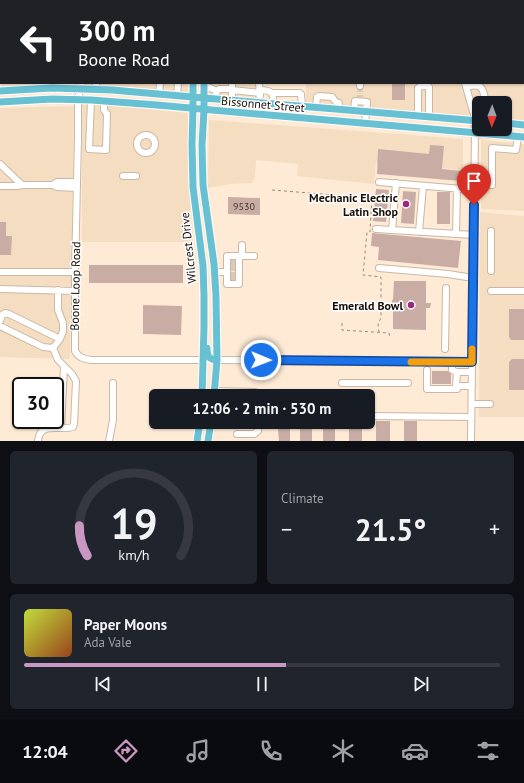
<!DOCTYPE html>
<meta charset="utf-8">
<style>
body{margin:0;font-family:"PT Sans",sans-serif;background:#20242c;color:#f1f3f6;height:100vh;display:flex;flex-direction:column;font-size:15px;white-space:nowrap}
*{box-sizing:border-box;margin:0}
p{font-size:13px;color:#9ea1a6}
.icon{flex:none;width:22px;height:22px;fill:none;stroke:currentColor;stroke-width:2;stroke-linecap:round;stroke-linejoin:round}
.map{position:relative;height:441px;overflow:hidden}
.details{display:flex;flex-direction:column;gap:10px;padding:10px;background:#0d0f14;flex:1}
.details>*{flex:none}
.guide{position:absolute;left:0px;top:0px;width:524px;height:84px;box-shadow:0 1px 3px #0004;background:#202124;color:#fff;overflow:hidden}
.needle{width:26px;rotate:181deg}
.tools{position:absolute;left:472px;top:96px;display:grid;gap:8px}
.tools a{display:grid;place-items:center;width:40px;height:40px;border-radius:6px;background:#171b24;box-shadow:0 1px 3px #0004;font-size:20px}
.speed{position:absolute;left:12px;top:377px;display:flex;gap:8px;font-size:20px;font-weight:700;text-align:center}
.speed>*{display:grid;place-content:center;width:52px;height:52px;border-radius:50%;background:#171b24;box-shadow:0 1px 3px #0004;line-height:1}
.speed .limit{border:2px solid #111;border-radius:6px;background:#fff;color:#111}
.pin{position:absolute;display:grid;place-items:center;width:34px;height:34px;color:#fff;margin:-41px -17px;border-radius:50% 50% 50% 0;rotate:-45deg;box-shadow:0 0 4px #0007}
.pin .icon{rotate:45deg}
.me{position:absolute;width:44px;margin:-22px;rotate:91deg;stroke-linejoin:round;filter:drop-shadow(0 0 3px #0008)}
.turn{display:flex;align-items:center;gap:14px;height:84px;padding:0 12px;font-size:18px}
.turn .icon{width:52px;height:52px;stroke-width:2.5}
.turn b{display:block;font-size:28px;line-height:34px}
.big{font-size:30px;font-weight:800;line-height:1.1}
.details .tile{flex:1;display:flex;flex-direction:column;justify-content:center;gap:6px;min-width:0;padding:0 14px;border-radius:6px;background:#20242c}
.details .dial{align-items:center;gap:0}
.dial svg{height:104px;overflow:visible;fill:none;stroke:#363941;stroke-width:7;stroke-linecap:round;text-anchor:middle}
.dial text{fill:#f1f3f6;stroke:none}
.song{display:flex;align-items:center;gap:12px}
.cover{width:48px;height:48px;border-radius:6px;background:linear-gradient(135deg,hsl(70 70% 55%),hsl(20 70% 35%))}
.played{height:4px;border-radius:2px;background:linear-gradient(90deg,#ca97c2 55%,#363941 55%)}
.keys{display:flex;justify-content:space-around;direction:ltr}
.heat{display:flex;justify-content:space-between;align-items:center;font-size:22px;direction:ltr}
.details .tiles{flex:1;display:grid;gap:10px;grid-template-columns:1fr 1fr}
.tile:last-child{grid-column:span 2}
.trip{position:absolute;left:149px;top:389px;width:226px;height:40px;border-radius:6px;background:#171b24;box-shadow:0 1px 3px #0004;font-weight:800;line-height:40px;text-align:center}
.dock{display:flex;height:64px;justify-content:space-around;align-items:center;background:#090b0e;color:#9ea1a6}
.dock .icon{width:28px;height:28px}
.dock .selected{color:#ca97c2}
.dock b{font-size:18px;color:#f1f3f6}
.map>svg:first-child{display:block}
.built{fill:#f5ddc2}
.building{fill:#c9ada4}
.lines{fill:none;stroke-linecap:round;stroke-linejoin:round}
.minor-tunnel{stroke:#dbc9b6;stroke-width:6;stroke-dasharray:6 3;stroke-linecap:butt}
.minor-casing{stroke:#cab8a4;stroke-width:8}
.major-casing{stroke:#fff;stroke-width:9}
.path{stroke:#998b7c;stroke-width:1;stroke-dasharray:3 3;stroke-linecap:butt}
.minor{stroke:#fff;stroke-width:6}
.major{stroke:#68c0d3;stroke-width:7}
.route-casing{stroke:#114b97;stroke-width:10}
.route{stroke:#1a73e8;stroke-width:7}
.slow{stroke:#f59e0b;stroke-width:7}
.poi-dot{fill:#9b2783;stroke:#fff;stroke-width:1.5}
.labels{text-anchor:middle;dominant-baseline:central;stroke-width:3;stroke-linejoin:round;paint-order:stroke}
.number-label{font-size:10px;fill:#42362e}
.street-label{font-size:12px;fill:#150e07;stroke:#fff}
.poi-label{font-size:12px;font-weight:bold;fill:#150e07;stroke:#fff;text-anchor:end}
</style>
<div class="map">
<svg width="524" height="441" viewBox="0 0 524 441">
<rect width="100%" height="100%" fill="#feead5"/>
<!-- built -->
<path class="built" d="M523 81H524V122L505 120V103H479V118L306 105V83H523Z
M75 83H189V93L75 85Z
M207 83H255L257 99 207 96Z
M82 103 189 113 188 177 193 242H82Z
M74 106 70 359 0 357V108Z
M209 120 463 139V170L376 162 374 184 297 176 298 164 256 160 255 178 252 183 230 184 208 188Z
M481 140 524 144V211L481 209Z
M480 212 524 216V417H479Z"/>
<!-- building -->
<path class="building" d="M392 83H405V100H392Z
M430 145 444 146 442 169 462 171 461 181 377 174 378 149 429 154Z
M376 189 389 190 386 222 373 221Z
M403 191 416 192 414 224 401 223Z
M437 192H450V224H437Z
M228 197 260 198V215L228 214Z
M0 222H6V236H12L11 255H0Z
M372 233 461 241 458 268 378 260 379 247 371 246Z
M89 265H183V283H89Z
M394 281H426V303H431L430 308H426V330L393 329V310H391L392 300H393Z
M143 305 182 306 181 335 143 334Z
M509 309H524V340H511L509 337Z
M512 359H524V390H509V362Z
M432 371H448L451 374V384H432Z
M376 421H390V441H376Z
M404 421H417V441H404Z
M349 422H362V441H349Z
M312 428V441H300V429Z
M335 428V441H323V429Z
M278 429H290V441H279Z"/>
<g class="lines">
<!-- minor-tunnel -->
<path class="minor-tunnel" d="M360 86V97
M231 263H236
M231 268H236
M231 275H236
M231 279H236"/>
<defs>
<path id="minor" d="M257 0V1
M445 0V1
M346 1V0
M523 31H524
M82 83 80 89 78 100V138L75 272V351C79 358 84 359 91 360H203
M232 83V101
M360 83V86
M465 83 474 115 475 133 471 441
M204 87 210 88 217 91
M466 87C483 82 483 89 486 103
M96 89V83
M259 90C271 90 274 92 273 104
M272 93H300L301 94 302 106
M159 94 160 83
M177 96 178 83
M216 99V93L219 89H229L232 90 260 93
M91 100 89 149 106 150 107 114 104 110V101
M505 104H506L505 119
M316 107 317 97 319 96 332 97 336 102 339 103V109
M354 110 355 101 367 102 365 124
M257 114 260 95 259 83
M418 116V88C421 86 426 85 429 87V117
M137 144a9 9 0 1 1 18 0a9 9 0 1 1-18 0Z
M0 164 22 185
M123 176H136
M379 182 474 190
M474 184 492 185V148L516 150 518 137
M53 185 57 182H77
M0 186H18L22 185H53L57 187 77 188
M376 229 392 230 396 183
M392 230 474 235
M419 232 423 186
M456 234 457 189
M242 256H254
M379 268 448 274 473 278
M491 271V231
M0 272H75
M215 272H227V256H242V245
M227 272V284H239V256
M0 289 75 291
M491 291H524
M0 321 2 315 5 313 9 314 60 339
M0 326 43 347 53 348
M445 349 446 288
M217 360 472 362
M452 362V370L457 372H472
M427 370V389H457L456 386
M457 372 456 386H472
M342 383H408
M215 391 255 392 257 396
M472 404H490
M370 416 471 417
M61 428 64 367
M237 434H254L258 431V422
M38 441C40 421 59 431 73 427L74 424 76 381 72 374 58 360 53 348 60 339 63 331V323L58 310V290
M109 441 113 420V383"/>
<path id="major" d="M193 1V0
M204 1V0
M193 83V108L192 144 193 187 203 266 204 295V328L202 396
M204 83V110L202 145 203 185 214 264 216 296 217 360 214 396
M0 91 52 88 112 90 204 98 479 121
M0 102 52 99 91 100 157 105 257 114 524 137
M505 123 524 125
M207 348C207 356 209 360 217 360
M197 441 200 422
M208 441 211 422"/>
</defs>
<!-- minor casing -->
<use href="#minor" class="minor-casing"/>
<!-- major casing -->
<use href="#major" class="major-casing"/>
<!-- path -->
<path class="path" d="M272 190 372 198 370 232H367L363 275 381 277V318L378 323 379 332
M342 323V330L389 333 390 337"/>
<!-- minor -->
<use href="#minor" class="minor"/>
<!-- major -->
<use href="#major" class="major"/>
</g>
<g class="lines">
<defs>
<path id="route" d="M261 360 472 362 474 205"/>
</defs>
<!-- route casing -->
<use href="#route" class="route-casing"/>
<!-- route -->
<use href="#route" class="route"/>
<!-- slow -->
<path class="slow" d="M411 362H472V349"/>
</g>
<!-- markers -->
<g class="poi-dot">
<circle cx="406" cy="204" r="4"/>
<circle cx="411" cy="305" r="4"/>
</g>
<g class="labels">
<!-- number labels -->
<g class="number-label">
<text x="244" y="206">9530</text>
</g>
<!-- street labels -->
<g class="street-label">
<text transform="translate(263 104) rotate(5)">Bissonnet Street</text>
<text transform="translate(188 248) rotate(-96)">Wilcrest Drive</text>
<text transform="translate(75 286) rotate(-89)">Boone Loop Road</text>
</g>
<!-- poi labels -->
<g class="poi-label">
<text x="398" y="197">Mechanic Electric<tspan x="398" dy="14">Latin Shop</tspan></text>
<text x="403" y="305">Emerald Bowl</text>
</g>
</g>
</svg>
<div class="tools">
<a><svg class="needle" viewBox="-14 -14 28 28"><path d="M0-13l5 13h-10z" fill="#e53935"/><path d="M0 13l5-13h-10z" fill="#9ea1a6"/></svg></a>
</div>
<div class="speed"><div class="limit">30</div></div>
<div class="pin" style="left:474px;top:205px;background:#d93025"><svg class="icon" aria-label="arrive" viewBox="0 0 24 24"><path d="M6 21V4h12l-3 4 3 4H6"/></svg></div>
<svg class="me" style="left:261px;top:360px" viewBox="-20 -20 40 40"><circle r="17" fill="#1a73e8" stroke="#fff" stroke-width="3"/><path d="M0-11L8 9 0 5-8 9z" fill="#fff"/></svg>
<div class="trip">12:06 · 2 min · 530 m</div>
<div class="guide">
<div class="turn"><svg class="icon" aria-label="left" viewBox="0 0 24 24"><path d="M17 20v-9H6M10 6l-5 5 5 5"/></svg><div><b>300 m</b>Boone Road</div></div>
</div>
</div>
<section class="details">
<div class="tiles">
<div class="tile dial"><svg viewBox="0 0 100 80">
<path d="M14 69A42 42 0 1 1 86 69"/>
<path d="M14 69A42 42 0 0 1 8 46" stroke="#ca97c2"/>
<text x="50" y="56" font-size="32" font-weight="700">19</text>
<text x="50" y="72" font-size="11">km/h</text>
</svg></div>
<div class="tile"><p>Climate</p>
<div class="heat"><a>−</a><b class="big">21.5°</b><a>+</a></div>
</div>
<div class="tile">
<div class="song"><i class="cover"></i><div><b>Paper Moons</b><p>Ada Vale</p></div></div>
<div class="played"></div>
<div class="keys"><svg class="icon" aria-label="previous" viewBox="0 0 24 24"><path d="M18 5L8 12l10 7zM5 5v14"/></svg><svg class="icon" aria-label="pause" viewBox="0 0 24 24"><path d="M8 5v14M16 5v14"/></svg><svg class="icon" aria-label="next" viewBox="0 0 24 24"><path d="M6 5l10 7-10 7zM19 5v14"/></svg></div>
</div>
</div>
</section>
<nav class="dock">
<b>12:04</b>
<svg class="icon selected" aria-label="directions" viewBox="0 0 24 24"><path d="M12 3l9 9-9 9-9-9zM9 14v-3h6M13 9l2 2-2 2"/></svg>
<svg class="icon" aria-label="music" viewBox="0 0 24 24"><path d="M9 18V5l10-2v13"/><circle cx="6" cy="18" r="3"/><circle cx="16" cy="16" r="3"/></svg>
<svg class="icon" aria-label="phone" viewBox="0 0 24 24"><path d="M5 4h4l2 5-3 2q2 4 5 5l2-3 5 2v4C11 20 4 13 5 4z"/></svg>
<svg class="icon" aria-label="climate" viewBox="0 0 24 24"><path d="M12 3v18M4 7l16 10M4 17L20 7"/></svg>
<svg class="icon" aria-label="car" viewBox="0 0 24 24"><path d="M5 17H2v-5l4-1 3-4h7l3 4 3 1v5h-3M9 17h6M6 11h13"/><circle cx="7" cy="17" r="2"/><circle cx="17" cy="17" r="2"/></svg>
<svg class="icon" aria-label="filters" viewBox="0 0 24 24"><path d="M4 7h16M4 17h16"/><circle cx="9" cy="7" r="2"/><circle cx="15" cy="17" r="2"/></svg>
</nav>
